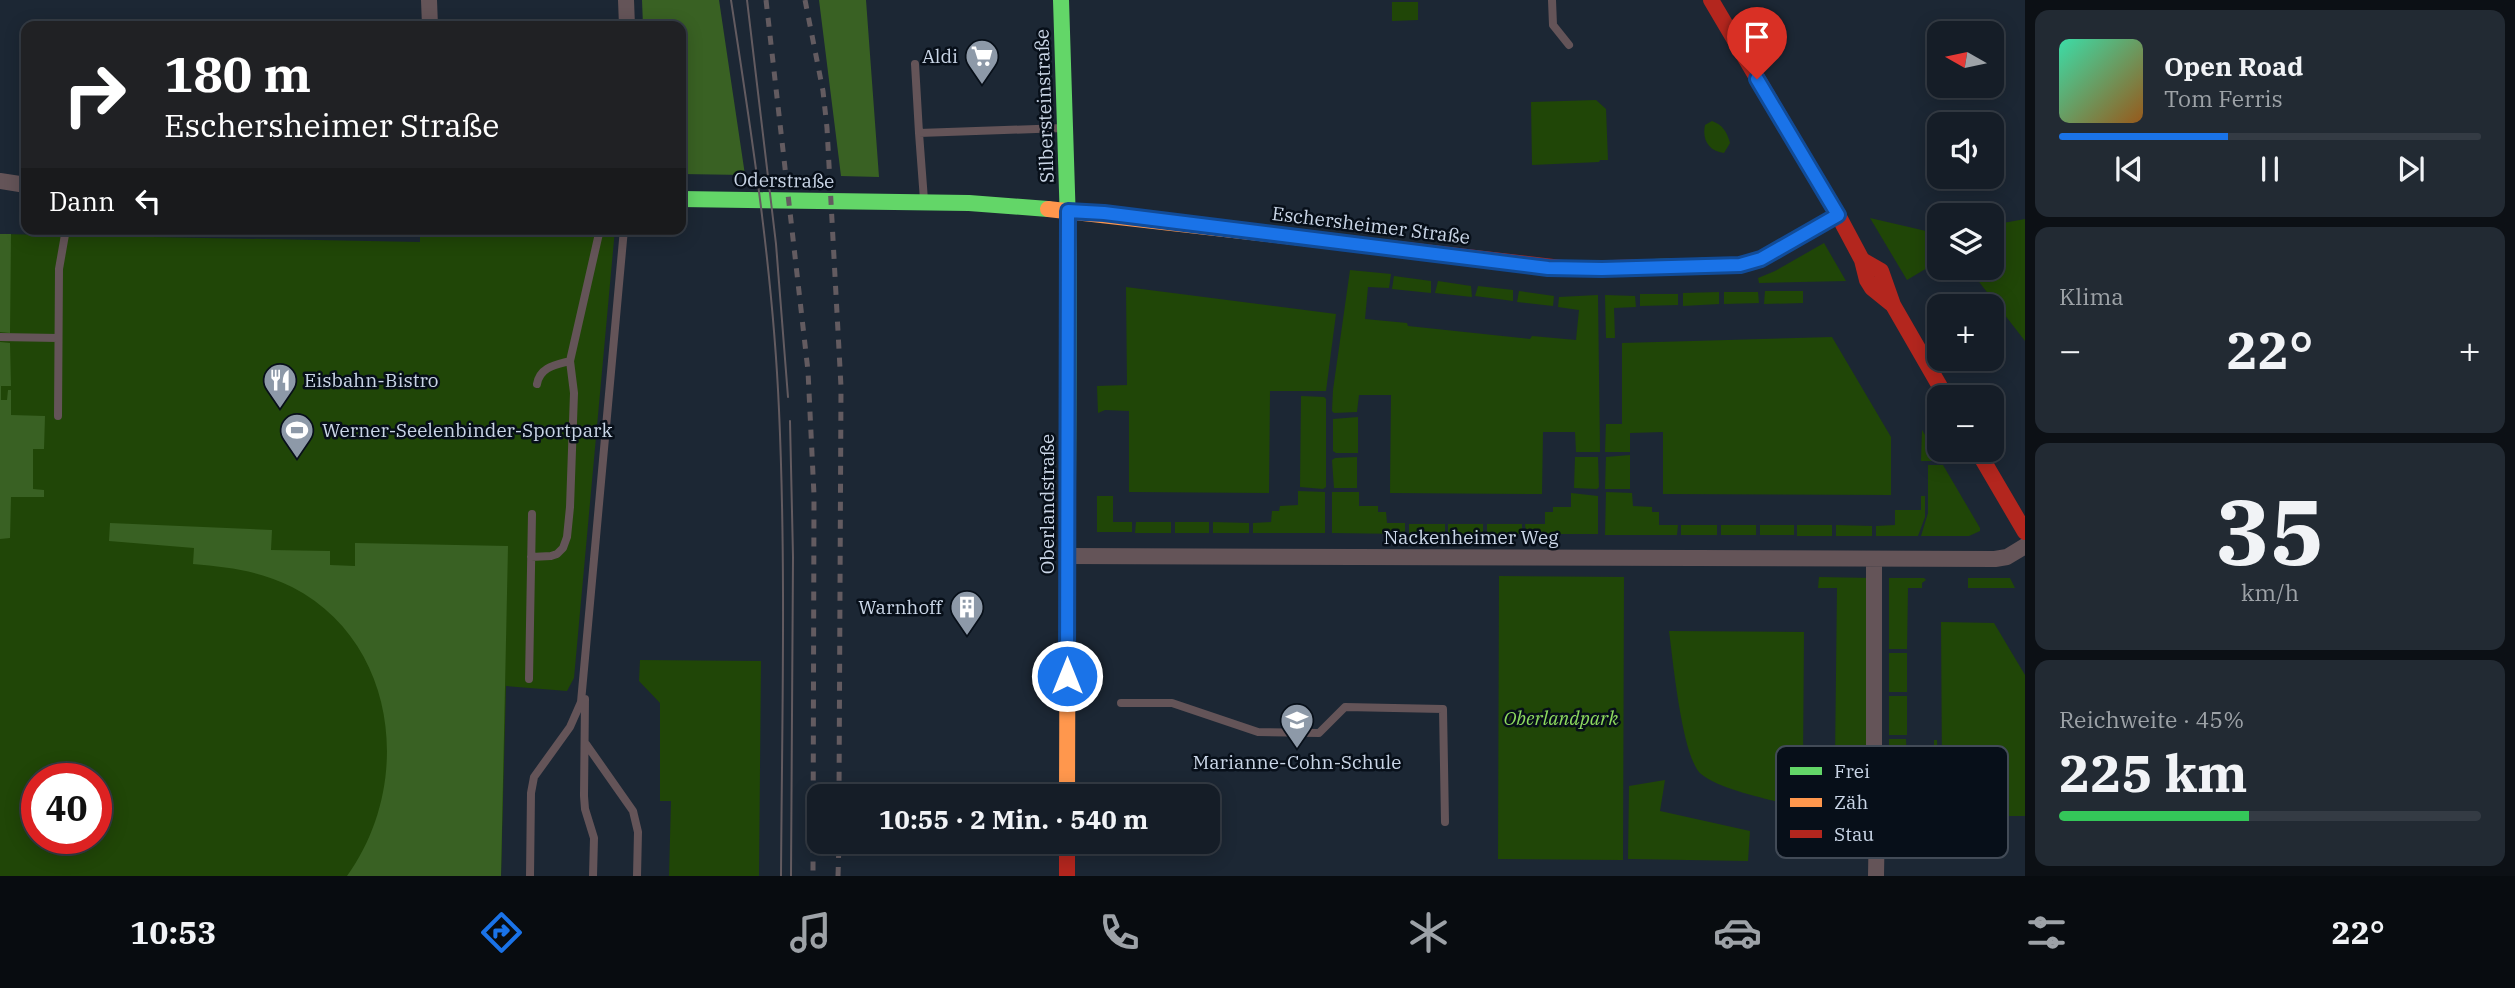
<!DOCTYPE html>
<html lang="de">
<meta charset="utf-8">
<style>
body{margin:0;font-family:"IBM Plex Serif",serif;background:#222a33;color:#f1f3f6;height:100vh;display:flex;flex-direction:column;font-size:26px;white-space:nowrap}
*{box-sizing:border-box;margin:0}
p{font-size:23px;color:#9da2a7}
.icon{flex:none;width:38px;height:38px;fill:none;stroke:currentColor;stroke-width:2;stroke-linecap:round;stroke-linejoin:round}
.map{position:relative;flex:1;overflow:hidden}
.sheet{display:flex;flex-direction:column;gap:10px;padding:10px;background:#0c1015;width:490px}
.sheet>*{flex:none}
.hud{position:absolute;left:21px;top:21px;width:665px;height:214px;border-radius:14px;box-shadow:0 4px 18px #0003,0 0 0 2px #343b44;background:#202124;color:#fff;overflow:hidden}
.needle{width:46px;rotate:279deg}
.tools{position:absolute;left:1927px;top:21px;display:grid;gap:14px}
.tools a{display:grid;place-items:center;width:77px;height:77px;border-radius:14px;background:#151d27;box-shadow:0 4px 18px #0003,0 0 0 2px #343b44;font-size:35px}
.speed{position:absolute;left:21px;top:763px;display:flex;gap:14px;font-size:35px;font-weight:700;text-align:center}
.speed>*{display:grid;place-content:center;width:91px;height:91px;border-radius:50%;background:#151d27;box-shadow:0 4px 18px #0003,0 0 0 2px #343b44;line-height:1}
.speed .limit{border:10px solid #d22;background:#fff;color:#111}
.pin{position:absolute;display:grid;place-items:center;width:60px;height:60px;color:#fff;margin:-72px -30px;border-radius:50% 50% 50% 0;rotate:-45deg;box-shadow:0 0 7px #0007}
.pin .icon{rotate:45deg}
.me{position:absolute;width:77px;margin:-38px;rotate:0deg;stroke-linejoin:round;filter:drop-shadow(0 0 5px #0008)}
.turn{display:flex;align-items:center;gap:24px;height:147px;padding:0 28px;font-size:32px}
.turn .icon{width:91px;height:91px;stroke-width:2.5}
.turn b{display:block;font-size:49px;line-height:60px}
.then{display:flex;align-items:center;height:66px;padding:0 28px;background:#0003;gap:14px;font-size:26px}
.big{font-size:52px;font-weight:700;line-height:1.1}
.sheet .card{flex:1;display:flex;flex-direction:column;justify-content:center;gap:10px;min-width:0;padding:0 24px;border-radius:14px;background:#222a33}
.sheet .dial{align-items:center;gap:0}
.dial b{font-size:91px;line-height:1}
.song{display:flex;align-items:center;gap:21px}
.cover{width:84px;height:84px;border-radius:10px;background:linear-gradient(135deg,hsl(160 70% 55%),hsl(30 70% 35%))}
.played{height:7px;border-radius:4px;background:linear-gradient(90deg,#1a73e8 40%,#343b44 40%)}
.keys{display:flex;justify-content:space-around;direction:ltr}
.heat{display:flex;justify-content:space-between;align-items:center;font-size:38px;direction:ltr}
.charge{height:10px;border-radius:5px;background:linear-gradient(90deg,#34c759 45%,#343b44 0)}
.trip{position:absolute;left:807px;top:784px;width:413px;height:70px;border-radius:14px;background:#151d27;box-shadow:0 4px 18px #0003,0 0 0 2px #343b44;font-weight:700;line-height:70px;text-align:center}
.tab-bar{display:flex;height:112px;justify-content:space-around;align-items:center;background:#080c10;color:#9da2a7}
.tab-bar .icon{width:49px;height:49px}
.tab-bar .on{color:#1a73e8}
.tab-bar b{font-size:32px;color:#f1f3f6}
main{display:flex;flex:1;min-height:0}
.map>svg:first-child{display:block}
.green{fill:#204607;fill-rule:evenodd}
.forest{fill:#396123}
.lines{fill:none;stroke-linecap:round;stroke-linejoin:round}
.lane{stroke:#645458;stroke-width:8}
.street{stroke:#645458;stroke-width:16}
.fast{stroke:#63d668;stroke-width:16}
.slow{stroke:#ff974d;stroke-width:16}
.jam{stroke:#b3261e;stroke-width:16}
.tram{stroke:#635b60;stroke-width:2}
.rail{stroke:#635b60;stroke-width:5;stroke-dasharray:9 9;stroke-linecap:butt}
.route-casing{stroke:#114b97;stroke-width:18}
.route{stroke:#1a73e8;stroke-width:12}
.labels{text-anchor:middle;dominant-baseline:central;stroke-width:5;stroke-linejoin:round;paint-order:stroke}
.poi-label{font-size:19px;fill:#cad6e7;stroke:#070f19;text-anchor:end}
.street-label{font-size:19px;fill:#cad6e7;stroke:#070f19}
.park-label{font-size:19px;font-style:italic;fill:#8ddb5f;stroke:#070f19}
.key{fill:#070f19;stroke:#424b57;stroke-width:2}
.key-label{font-size:19px;fill:#cad6e7}
</style>
<main>
<div class="map">
<svg width="2025" height="876" viewBox="0 0 2025 876">
<rect width="100%" height="100%" fill="#1c2734"/>
<!-- green -->
<path class="green" d="M1392 2H1418V20L1392 21Z
M1596 100 1606 109 1608 160H1600L1599 162 1532 165 1531 102Z
M1712 121C1723 125 1727 132 1730 143L1724 153C1708 151 1702 139 1705 125Z
M1870 218 1939 234V268H1992V225L2025 219V341L1969 269 1927 268 1907 280Z
M420 229H615L574 678 567 691 506 686 501 876H0V234L420 242ZM37 779H96V838H37Z
M1824 243 1846 281 1759 283 1758 278 1775 271Z
M1350 270 1391 274 1389 288 1368 287 1365 319 1407 323 1408 326 1530 339 1532 336 1576 340 1579 310 1558 307 1559 297 1598 295 1600 452H1576L1575 432H1543L1542 494 1390 493 1391 395H1359L1357 412 1334 413 1332 411 1333 390Z
M1394 276 1431 281V293L1392 289Z
M1438 281 1471 286 1472 297 1435 293Z
M1478 286 1513 290V301L1475 296Z
M1126 287 1336 314 1326 391H1270L1269 493 1129 492V411L1105 410 1098 413 1097 386 1127 385Z
M1519 291 1554 296 1553 306 1517 302Z
M1765 291H1803V303L1764 304Z
M1719 292V304L1683 306V293Z
M1724 292H1758L1759 303 1724 304Z
M1640 294H1678V305L1640 306Z
M1605 295 1635 296 1636 307 1614 308 1615 338H1606Z
M1832 337 1891 437V495L1663 494V432L1630 433V452H1605L1606 424H1622V343Z
M1301 396 1324 397 1326 399V487L1323 489 1300 487Z
M1358 417V453H1336L1333 451V419Z
M1922 430 1941 461H1921Z
M1630 455V489H1605L1606 457Z
M1357 457V488H1334L1332 460 1335 458Z
M1575 457H1598L1599 487 1597 489 1574 488Z
M1928 465H1943L1980 528V531L1969 536H1921L1928 513Z
M1298 491 1325 492V533H1253V523L1271 522 1272 511H1279L1280 506 1298 505Z
M1332 492H1359V506H1378V512H1386L1387 523H1405V534L1332 533Z
M1606 492 1632 493 1633 506 1652 507V512H1659V525H1678L1677 535H1605Z
M1571 493 1598 496V534H1526L1525 524H1545V512H1553V507H1571Z
M1097 496H1113V522H1132V532H1097Z
M1921 496H1925V517L1918 536H1876V526L1895 525V510H1921Z
M1136 522H1171V533H1135Z
M1175 522H1209V533H1175Z
M1213 522 1249 523V533H1213Z
M1409 524H1445V534H1409Z
M1448 524H1483V534H1448Z
M1487 524H1522V534H1487Z
M1681 525H1717V535H1681Z
M1721 525H1756V535H1721Z
M1760 525H1794V535H1760Z
M1797 525H1832V536H1797Z
M1836 525 1872 526V536H1836Z
M1499 576 1624 577 1623 860 1498 859Z
M1819 577 1871 578 1867 760 1835 759 1837 588H1818Z
M1889 578H1924L1926 580 1922 583V588H1908L1907 649H1889Z
M1968 578H2010L2015 588H1968Z
M1941 622 1994 623 2025 675V816H1921V797L1932 796 1931 779 1912 780V797H1916V812L1905 813V773L1942 772Z
M1669 631 1804 632 1803 761 1797 763 1790 797 1778 794V802C1756 796 1718 788 1701 774 1682 758 1673 660 1669 631Z
M1889 653H1907V692H1889Z
M640 660 761 661 759 876H669L671 801H660V703L639 681Z
M1889 696H1907V735H1889Z
M1889 739H1906L1907 760H1934V740H1937L1938 767H1889Z
M1665 780 1660 811 1750 831 1748 861 1628 859 1629 786Z"/>
<!-- forest -->
<path class="forest" d="M642 0H719L745 175 681 174V26H643Z
M819 0H866L879 177 841 176Z
M0 234H11L10 333 0 332Z
M0 342 10 343 11 386H1V400H7L8 390H11V415L45 416 44 449H33V489L44 490V497H11L10 538 0 539Z
M110 523 272 530 271 550 330 551V565L355 566V543L508 546 501 876H347C413 785 399 642 292 587 261 571 228 567 193 564L194 548 109 541Z"/>
<g class="lines">
<!-- lane -->
<path class="lane" d="M1552 0 1553 25 1569 45
M915 64 919 133
M924 200 919 133 1063 128
M0 337 58 338
M537 384C540 367 555 365 570 361
M58 416 59 269 66 229
M531 557 551 556 557 554 563 548 567 537 570 507 574 393 570 361 600 229
M529 679 532 514
M585 699 584 796 585 809 594 838 593 876
M1121 703H1172L1258 732 1319 733 1345 707 1443 709 1445 822
M586 744 633 811 638 832 637 876
M530 876 531 793 534 777 570 727 581 702 624 229"/>
<!-- street -->
<path class="street" d="M429 0 430 26
M626 0 627 26
M0 181 26 185
M1068 556 1995 559 2007 557 2025 546
M1874 559V766L1877 817 1876 876"/>
<!-- fast -->
<path class="fast" d="M1061 0 1069 255 1068 485
M681 199 969 203 1048 209
M1654 267 1740 265 1761 259 1838 215"/>
<!-- slow -->
<path class="slow" d="M1048 209 1355 244
M1067 796 1068 485"/>
<!-- jam -->
<path class="jam" d="M1711 0 1838 215 1862 260 1867 280 1872 288 1893 305
M1355 244 1570 269 1654 267
M1862 260 1881 271 1893 305 1946 397
M1977 450 2025 532
M1067 842V876"/>
<!-- tram -->
<path class="tram" d="M731 0C752 136 773 272 779 410 786 565 782 721 781 876
M747 0 776 244 788 397
M790 421 793 557 791 876"/>
<!-- rail -->
<path class="rail" d="M766 0 808 371 814 495 813 876
M805 0 823 91 827 128 841 387 839 796
M838 876 839 842"/>
</g>
<g class="lines">
<defs>
<path id="route" d="M1067 676 1068 211 1104 213 1548 268 1602 269 1740 265 1761 259 1838 215 1757 79"/>
</defs>
<!-- route casing -->
<use href="#route" class="route-casing"/>
<!-- route -->
<use href="#route" class="route"/>
</g>
<!-- icons -->
<defs>
<symbol id="supermarket-pin" viewBox="-11 -11 22 30"><path d="M0 17L-7.5 6A9.5 9.5 0 1 1 7.5 6Z" fill="#8d99a8" stroke="#070f19"/><path d="M-6-5.5h2.5l.6 2H6L4.5 2H-2.5L-4.4-4H-6ZM-1.5 3.2a1.3 1.3 0 1 0 .1 0ZM3 3.2a1.3 1.3 0 1 0 .1 0Z" fill="#fff"/></symbol>
<symbol id="restaurant-pin" viewBox="-11 -11 22 30"><path d="M0 17L-7.5 6A9.5 9.5 0 1 1 7.5 6Z" fill="#8d99a8" stroke="#070f19"/><path d="M-5-6h1v4h1v-4h1v4h1v-4h1v5L-1.5 .5V6h-2V.5L-5-1ZM5-6V6H3V1.5H1.5Q1.5-4 5-6Z" fill="#fff"/></symbol>
<symbol id="stadium-pin" viewBox="-11 -11 22 30"><path d="M0 17L-7.5 6A9.5 9.5 0 1 1 7.5 6Z" fill="#8d99a8" stroke="#070f19"/><path d="M0-5a6.5 5 0 1 0 0 10a6.5 5 0 1 0 0-10ZM-3.5-1.8h7v3.6h-7Z" fill="#fff"/></symbol>
<symbol id="building-pin" viewBox="-11 -11 22 30"><path d="M0 17L-7.5 6A9.5 9.5 0 1 1 7.5 6Z" fill="#8d99a8" stroke="#070f19"/><path d="M-4-6H4V6H1V3H-1V6H-4ZM-2.5-4.3h1.7v1.8h-1.7ZM.8-4.3h1.7v1.8H.8ZM-2.5-1h1.7V.8h-1.7ZM.8-1h1.7V.8H.8Z" fill="#fff"/></symbol>
<symbol id="school-pin" viewBox="-11 -11 22 30"><path d="M0 17L-7.5 6A9.5 9.5 0 1 1 7.5 6Z" fill="#8d99a8" stroke="#070f19"/><path d="M0-5L7-2L0 1L-7-2ZM-4 1L0 2.5L4 1V4Q0 6-4 4Z" fill="#fff"/></symbol>
</defs>
<g fill-rule="evenodd">
<use href="#supermarket-pin" x="963" y="37" width="38" height="52"/>
<use href="#restaurant-pin" x="261" y="361" width="38" height="52"/>
<use href="#stadium-pin" x="278" y="411" width="38" height="52"/>
<use href="#building-pin" x="948" y="588" width="38" height="52"/>
<use href="#school-pin" x="1278" y="701" width="38" height="52"/>
</g>
<g class="labels">
<!-- poi labels -->
<g class="poi-label">
<text x="958" y="56">Aldi</text>
<text x="304" y="380" text-anchor="start">Eisbahn-Bistro</text>
<text x="322" y="430" text-anchor="start">Werner-Seelenbinder-Sportpark</text>
<text x="942" y="607">Warnhoff</text>
<text x="1297" y="762" text-anchor="middle">Marianne-Cohn-Schule</text>
</g>
<!-- street labels -->
<g class="street-label">
<text transform="translate(1044 106) rotate(-92)">Silbersteinstraße</text>
<text transform="translate(784 180) rotate(1)">Oderstraße</text>
<text transform="translate(1371 225) rotate(7)">Eschersheimer Straße</text>
<text transform="translate(1047 504) rotate(-90)">Oberlandstraße</text>
<text x="1471" y="537">Nackenheimer Weg</text>
</g>
<!-- park labels -->
<g class="park-label">
<text x="1561" y="718">Oberlandpark</text>
</g>
</g>
<!-- legend -->
<rect x="1776" y="746" width="232" height="112" rx="10" class="key"/>
<rect x="1790" y="767" width="32" height="8" fill="#63d668"/>
<rect x="1790" y="798" width="32" height="9" fill="#ff974d"/>
<rect x="1790" y="830" width="32" height="8" fill="#b3261e"/>
<g class="key-label">
<text x="1834" y="778">Frei</text>
<text x="1834" y="809">Zäh</text>
<text x="1834" y="841">Stau</text>
</g>
</svg>
<div class="tools">
<a><svg class="needle" viewBox="-14 -14 28 28"><path d="M0-13l5 13h-10z" fill="#e53935"/><path d="M0 13l5-13h-10z" fill="#9da2a7"/></svg></a>
<a><svg class="icon" aria-label="sound" viewBox="0 0 24 24"><path d="M4 9h4l5-4v14l-5-4H4zM17 9q2 3 0 6"/></svg></a>
<a><svg class="icon" aria-label="layers" viewBox="0 0 24 24"><path d="M12 4l9 5-9 5-9-5zM3 14l9 5 9-5"/></svg></a>
<a>+</a>
<a>−</a>
</div>
<div class="speed"><div class="limit">40</div></div>
<div class="pin" style="left:1757px;top:79px;background:#d93025"><svg class="icon" aria-label="arrive" viewBox="0 0 24 24"><path d="M6 21V4h12l-3 4 3 4H6"/></svg></div>
<svg class="me" style="left:1067px;top:676px" viewBox="-20 -20 40 40"><circle r="17" fill="#1a73e8" stroke="#fff" stroke-width="3"/><path d="M0-11L8 9 0 5-8 9z" fill="#fff"/></svg>
<div class="trip">10:55 · 2 Min. · 540 m</div>
<div class="hud">
<div class="turn"><svg class="icon" aria-label="right" viewBox="0 0 24 24"><path d="M7 20v-9h11M14 6l5 5-5 5"/></svg><div><b>180 m</b>Eschersheimer Straße</div></div>
<div class="then">Dann<svg class="icon" aria-label="left" viewBox="0 0 24 24"><path d="M17 20v-9H6M10 6l-5 5 5 5"/></svg></div>
</div>
</div>
<section class="sheet">
<div class="card">
<div class="song"><i class="cover"></i><div><b>Open Road</b><p>Tom Ferris</p></div></div>
<div class="played"></div>
<div class="keys"><svg class="icon" aria-label="previous" viewBox="0 0 24 24"><path d="M18 5L8 12l10 7zM5 5v14"/></svg><svg class="icon" aria-label="pause" viewBox="0 0 24 24"><path d="M8 5v14M16 5v14"/></svg><svg class="icon" aria-label="next" viewBox="0 0 24 24"><path d="M6 5l10 7-10 7zM19 5v14"/></svg></div>
</div>
<div class="card"><p>Klima</p>
<div class="heat"><a>−</a><b class="big">22°</b><a>+</a></div>
</div>
<div class="card dial"><b>35</b><p>km/h</p></div>
<div class="card"><p>Reichweite · 45%</p><b class="big">225 km</b><div class="charge"></div></div>
</section>
</main>
<nav class="tab-bar">
<b>10:53</b>
<svg class="icon on" aria-label="directions" viewBox="0 0 24 24"><path d="M12 3l9 9-9 9-9-9zM9 14v-3h6M13 9l2 2-2 2"/></svg>
<svg class="icon" aria-label="music" viewBox="0 0 24 24"><path d="M9 18V5l10-2v13"/><circle cx="6" cy="18" r="3"/><circle cx="16" cy="16" r="3"/></svg>
<svg class="icon" aria-label="phone" viewBox="0 0 24 24"><path d="M5 4h4l2 5-3 2q2 4 5 5l2-3 5 2v4C11 20 4 13 5 4z"/></svg>
<svg class="icon" aria-label="climate" viewBox="0 0 24 24"><path d="M12 3v18M4 7l16 10M4 17L20 7"/></svg>
<svg class="icon" aria-label="car" viewBox="0 0 24 24"><path d="M5 17H2v-5l4-1 3-4h7l3 4 3 1v5h-3M9 17h6M6 11h13"/><circle cx="7" cy="17" r="2"/><circle cx="17" cy="17" r="2"/></svg>
<svg class="icon" aria-label="filters" viewBox="0 0 24 24"><path d="M4 7h16M4 17h16"/><circle cx="9" cy="7" r="2"/><circle cx="15" cy="17" r="2"/></svg>
<b>22°</b>
</nav>
